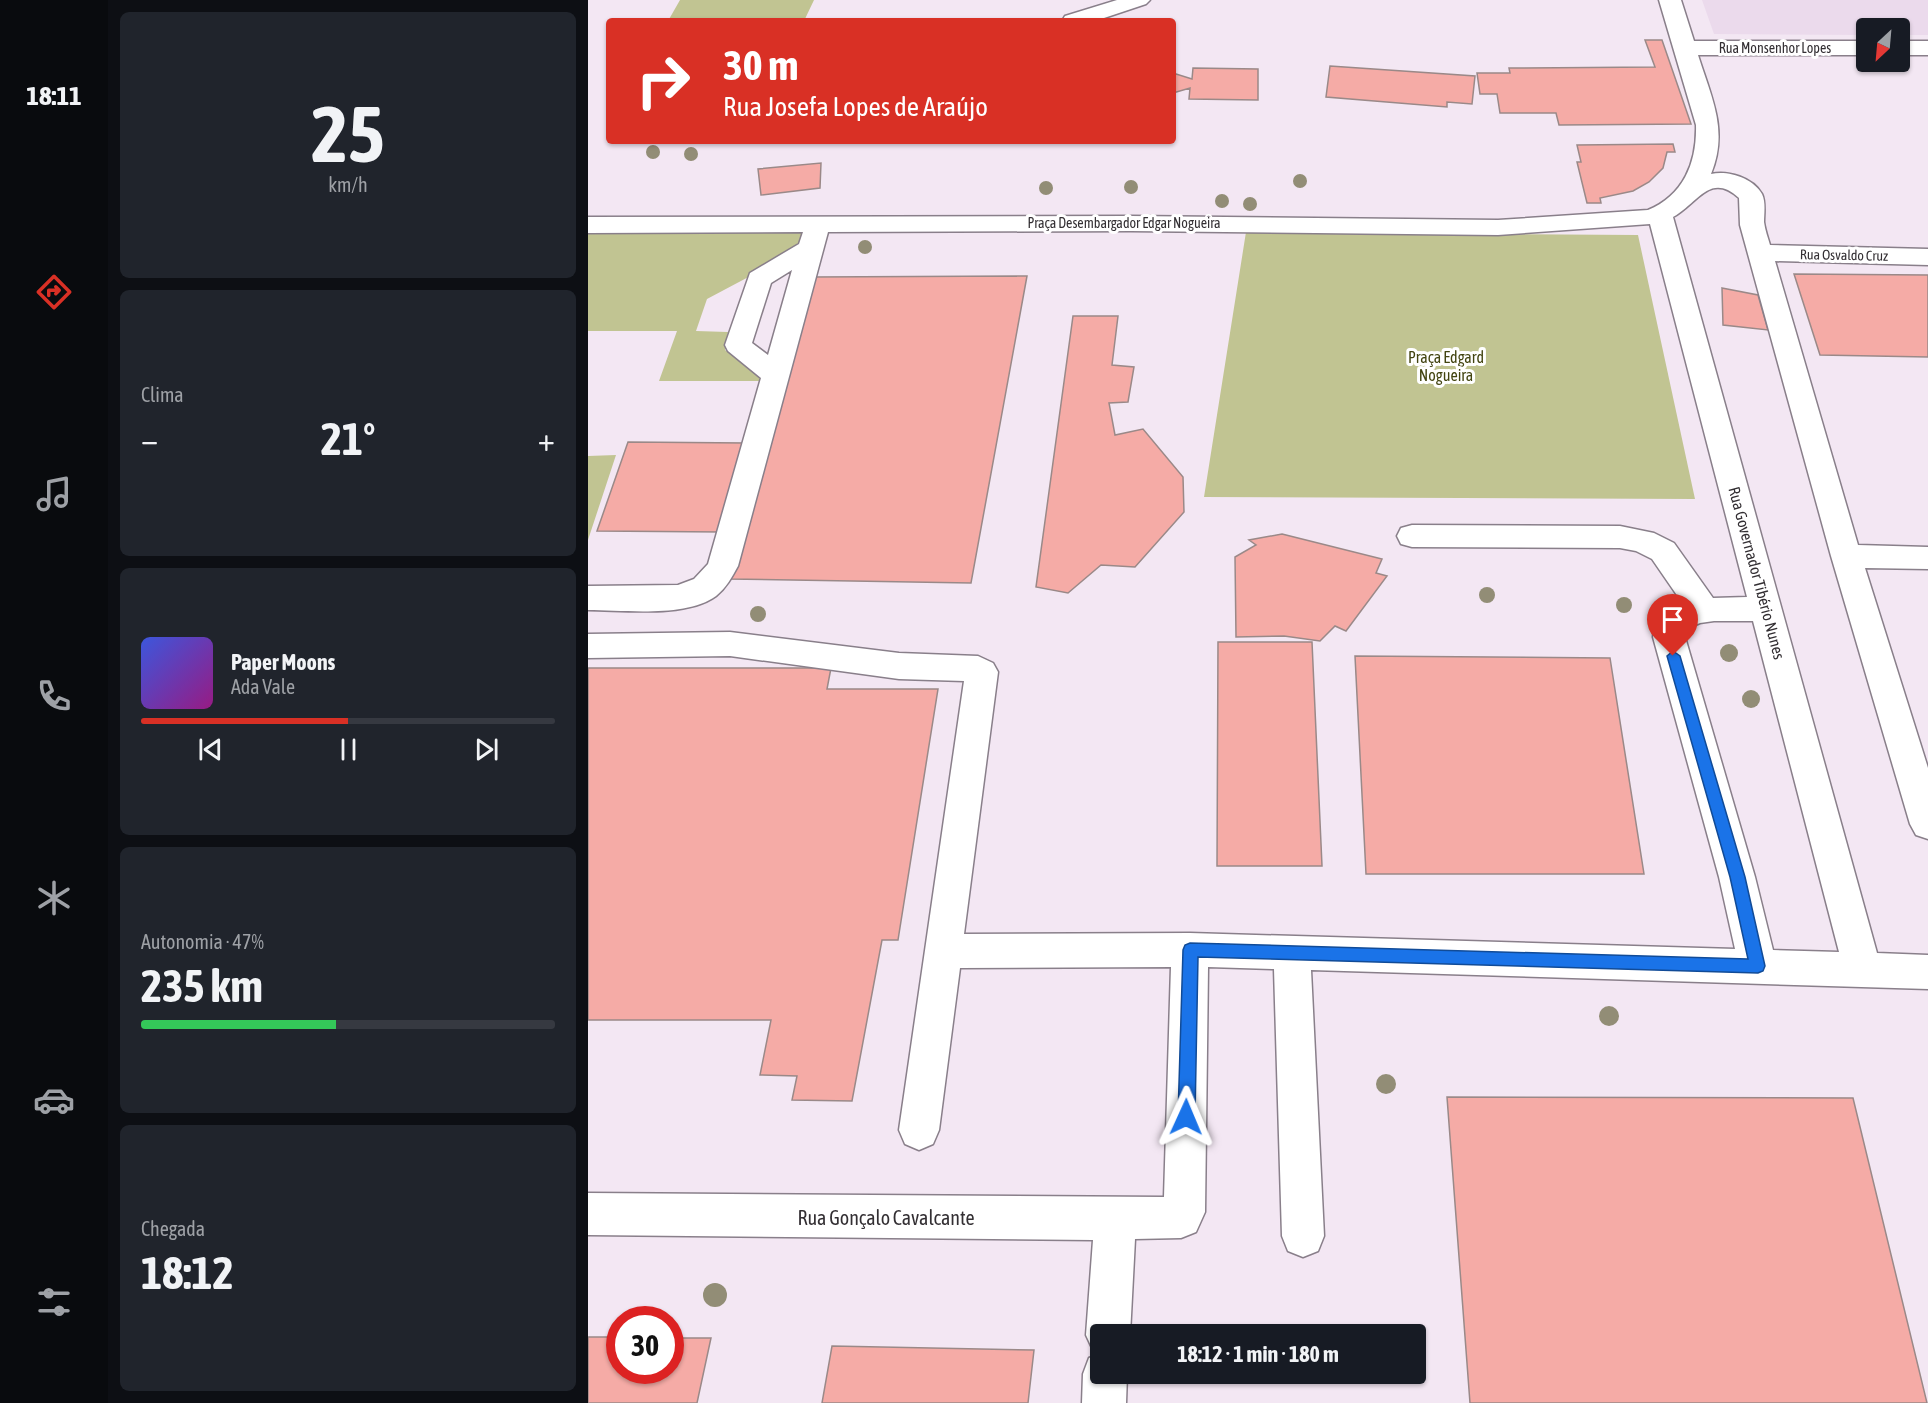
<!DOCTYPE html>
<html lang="pt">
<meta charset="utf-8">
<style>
body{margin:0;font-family:"Asap Condensed",sans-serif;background:#20242c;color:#f1f3f6;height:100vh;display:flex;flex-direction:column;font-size:22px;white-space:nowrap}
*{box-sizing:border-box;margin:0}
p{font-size:20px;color:#9ea1a6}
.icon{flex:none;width:33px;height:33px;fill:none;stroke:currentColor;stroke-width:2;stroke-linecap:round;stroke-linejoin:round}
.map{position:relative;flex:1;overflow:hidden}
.sheet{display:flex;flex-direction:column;gap:12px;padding:12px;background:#0d0f14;width:480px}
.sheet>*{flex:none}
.guide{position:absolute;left:18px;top:18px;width:570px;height:126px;border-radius:6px;box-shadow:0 2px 4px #0004;background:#d93025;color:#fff;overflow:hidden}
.needle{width:39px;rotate:206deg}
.buttons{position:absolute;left:1268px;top:18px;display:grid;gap:12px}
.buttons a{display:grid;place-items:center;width:54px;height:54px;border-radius:6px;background:#171b24;box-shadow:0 2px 4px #0004;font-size:30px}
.speed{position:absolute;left:18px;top:1306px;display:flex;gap:12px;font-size:30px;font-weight:700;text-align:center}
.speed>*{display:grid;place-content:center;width:78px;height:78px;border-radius:50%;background:#171b24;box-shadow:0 2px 4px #0004;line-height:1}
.speed .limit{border:9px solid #d22;background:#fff;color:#111}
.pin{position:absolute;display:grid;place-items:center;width:51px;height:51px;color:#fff;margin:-62px -26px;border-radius:50% 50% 50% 0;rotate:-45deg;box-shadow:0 0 6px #0007}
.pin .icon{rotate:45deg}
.me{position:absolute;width:66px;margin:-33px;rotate:1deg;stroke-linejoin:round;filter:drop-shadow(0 0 4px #0008)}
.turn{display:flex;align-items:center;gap:21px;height:126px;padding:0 18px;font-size:27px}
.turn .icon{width:78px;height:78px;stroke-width:2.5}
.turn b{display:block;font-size:42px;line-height:51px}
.big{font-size:45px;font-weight:700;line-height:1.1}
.sheet .card{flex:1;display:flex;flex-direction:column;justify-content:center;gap:9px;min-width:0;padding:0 21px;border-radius:9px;background:#20242c}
.sheet .dial{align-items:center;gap:0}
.dial b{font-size:78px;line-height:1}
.song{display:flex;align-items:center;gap:18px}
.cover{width:72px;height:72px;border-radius:9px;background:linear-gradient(135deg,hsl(230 70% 55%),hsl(310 70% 35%))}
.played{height:6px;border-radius:3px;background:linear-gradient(90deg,#d93025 50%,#363941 50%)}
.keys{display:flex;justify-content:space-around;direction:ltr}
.heat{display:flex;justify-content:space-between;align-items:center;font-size:33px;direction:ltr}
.charge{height:9px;border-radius:4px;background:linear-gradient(90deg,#34c759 47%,#363941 0)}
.trip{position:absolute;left:502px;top:1324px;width:336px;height:60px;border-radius:6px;background:#171b24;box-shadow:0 2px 4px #0004;font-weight:700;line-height:60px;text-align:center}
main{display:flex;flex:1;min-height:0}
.tabs{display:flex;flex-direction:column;width:108px;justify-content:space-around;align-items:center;background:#090b0e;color:#9ea1a6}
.tabs .icon{width:42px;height:42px}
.tabs .on{color:#d93025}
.tabs b{font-size:27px;color:#f1f3f6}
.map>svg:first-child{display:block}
.built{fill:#ebdaec}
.green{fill:#c1c492}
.building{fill:#f5aba6;stroke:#9a8988;stroke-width:1.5}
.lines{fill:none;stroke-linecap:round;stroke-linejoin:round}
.minor-casing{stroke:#897f8a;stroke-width:3}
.minor{fill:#fff;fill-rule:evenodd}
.tree{fill:#928d76}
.route{fill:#1a73e8;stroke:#114b97;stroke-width:1.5}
.labels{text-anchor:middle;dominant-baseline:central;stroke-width:6;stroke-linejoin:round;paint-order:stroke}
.far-street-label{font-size:14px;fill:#332f33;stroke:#fff}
.park-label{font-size:16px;fill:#424410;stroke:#fff}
.street-label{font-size:16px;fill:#332f33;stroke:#fff}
.near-street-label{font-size:20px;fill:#332f33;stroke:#fff}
</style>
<main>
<nav class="tabs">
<b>18:11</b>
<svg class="icon on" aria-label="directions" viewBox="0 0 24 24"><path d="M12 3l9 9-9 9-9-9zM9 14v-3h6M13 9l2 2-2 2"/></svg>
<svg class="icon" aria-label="music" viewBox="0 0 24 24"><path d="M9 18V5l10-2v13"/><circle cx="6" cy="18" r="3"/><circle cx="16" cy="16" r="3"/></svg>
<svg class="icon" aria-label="phone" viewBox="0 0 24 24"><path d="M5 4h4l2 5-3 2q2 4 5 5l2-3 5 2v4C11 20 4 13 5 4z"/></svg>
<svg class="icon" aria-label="climate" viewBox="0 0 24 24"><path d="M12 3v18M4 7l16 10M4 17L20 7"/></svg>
<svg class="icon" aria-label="car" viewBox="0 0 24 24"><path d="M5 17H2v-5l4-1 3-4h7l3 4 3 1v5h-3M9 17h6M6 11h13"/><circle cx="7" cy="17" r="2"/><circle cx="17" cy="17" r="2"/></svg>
<svg class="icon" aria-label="filters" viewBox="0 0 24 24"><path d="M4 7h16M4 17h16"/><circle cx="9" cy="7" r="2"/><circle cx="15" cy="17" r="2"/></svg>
</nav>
<section class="sheet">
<div class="card dial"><b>25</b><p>km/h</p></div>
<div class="card"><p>Clima</p>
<div class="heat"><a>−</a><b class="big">21°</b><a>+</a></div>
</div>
<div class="card">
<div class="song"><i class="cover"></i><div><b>Paper Moons</b><p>Ada Vale</p></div></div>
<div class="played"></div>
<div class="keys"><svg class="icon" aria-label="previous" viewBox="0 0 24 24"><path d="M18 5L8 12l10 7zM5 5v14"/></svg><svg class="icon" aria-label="pause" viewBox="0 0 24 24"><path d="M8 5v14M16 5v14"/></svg><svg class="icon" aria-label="next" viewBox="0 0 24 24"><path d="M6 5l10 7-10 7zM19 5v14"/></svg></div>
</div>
<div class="card"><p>Autonomia · 47%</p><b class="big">235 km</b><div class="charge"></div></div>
<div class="card"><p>Chegada</p><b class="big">18:12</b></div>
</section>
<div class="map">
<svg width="1340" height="1403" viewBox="0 0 1340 1403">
<rect width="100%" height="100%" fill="#f3e7f3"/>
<!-- built -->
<path class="built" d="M1114 0H1340V35H1311V28H1278V35L1126 34Z"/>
<!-- green -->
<path class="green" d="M92 0H226L216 21H80Z
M222 231 217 247 119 299 108 331 140 332 137 350 181 381H71L89 331H0V232Z
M658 232 1050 235 1107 499 616 497Z
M28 455 0 540V456Z"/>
<!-- building -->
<path class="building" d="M1057 40H1074L1103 124 971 125 968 113H912L909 94H892L889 73H922L921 68 1067 67Z
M742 66 887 76 884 104 859 102V107L738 97Z
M605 68 670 69V100L601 99 602 88 585 93V73L604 79Z
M1085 144 1087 152H1079L1075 168 1061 182 1045 191 1012 198 1013 203H999L989 162H993L989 145Z
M233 163 232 188 173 195 170 169Z
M1206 274 1340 275V357L1232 355Z
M439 276 383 583 141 579 223 277Z
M1134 288 1170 295 1180 330 1135 325Z
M485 316H530L524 365 546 367 540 402 521 403 527 435 555 429 595 477 596 512 547 567 513 565 480 593 448 587Z
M40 442 158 443 134 532 9 531Z
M694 534 794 559 788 573 799 576 758 631 747 626 732 641 696 636 648 637 647 557 668 545 661 540Z
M630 642H724L734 866H629Z
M767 656 1022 658 1056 874H778Z
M0 668H243L239 689H350L310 940H294L264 1101 204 1100 209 1076 172 1075 183 1020H0Z
M859 1097 1265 1098 1339 1403H882Z
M0 1337H32V1371H82V1338H123L109 1403H0Z
M244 1346 446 1350 440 1403H234Z"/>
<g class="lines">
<defs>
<path id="minor" d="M529 0H562L558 4 507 21H474L477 16Z
M1071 0H1093L1106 41H1278V55H1110C1123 97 1141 130 1123 174 1140 170 1165 178 1174 194 1178 202 1176 214 1176 222 1177 230 1180 238 1182 245L1340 249V265L1187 261 1270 545 1340 547V569L1277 568 1340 768V839L1328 835 1322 824 1243 556 1152 225 1151 198C1122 171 1109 204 1085 217L1289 953 1340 955V989L723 970 736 1236 730 1251 715 1257 700 1251 694 1236 686 969 620 967 617 1212 608 1232 593 1238 547 1239 542 1335H513V1374H539L538 1403H494L495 1374 501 1358 512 1354 505 1350 498 1335 505 1240 0 1235V1193L576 1197 583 967 372 968 351 1130 345 1144 331 1150 317 1144 311 1130 376 681 311 679 142 656 0 658V634L142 632 311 653 390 656 405 663 410 672 376 934 602 933 1147 949 1131 877 1065 637C1066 618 1078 609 1095 604L1064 559 1048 551 1032 548 824 547 813 544 809 536 813 528 824 525 1032 526 1066 533 1086 543 1125 598 1159 597 1062 224 910 235 543 231 240 232 150 566C144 577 138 588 128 596 98 618 36 610 0 610V586L90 585 106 579 120 564 173 378 140 351 137 345 162 273 211 244 215 232 0 233V217L543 216 910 220 1060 210C1096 195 1109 162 1108 125ZM204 270 180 355 164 343 183 283ZM1126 621H1165L1251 952 1185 950 1167 877 1097 637 1100 628 1112 623Z
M1311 41H1340V55H1311Z"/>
</defs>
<!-- minor casing -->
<use href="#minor" class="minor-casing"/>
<!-- minor -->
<use href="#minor" class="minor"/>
</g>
<!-- trees -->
<g class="tree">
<circle cx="65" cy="152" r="7"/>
<circle cx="103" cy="154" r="7"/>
<circle cx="712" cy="181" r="7"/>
<circle cx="543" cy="187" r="7"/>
<circle cx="458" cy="188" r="7"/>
<circle cx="634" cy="201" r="7"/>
<circle cx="662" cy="204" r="7"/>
<circle cx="277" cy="247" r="7"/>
<circle cx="899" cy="595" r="8"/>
<circle cx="1036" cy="605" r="8"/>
<circle cx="170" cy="614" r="8"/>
<circle cx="1141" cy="653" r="9"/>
<circle cx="1163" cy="699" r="9"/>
<circle cx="1021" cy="1016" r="10"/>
<circle cx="798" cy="1084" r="10"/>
<circle cx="127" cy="1295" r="12"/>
</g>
<!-- route -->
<path class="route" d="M1085 651 1092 656 1157 877 1177 966 1175 971 1170 973 610 957 607 1117 604 1123 598 1125 593 1123 590 1117 595 950 597 945 602 943 1160 959 1142 877 1079 656Z"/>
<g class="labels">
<!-- far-street labels -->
<g class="far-street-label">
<text x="1187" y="48">Rua Monsenhor Lopes</text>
<text x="536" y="223">Praça Desembargador Edgar Nogueira</text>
<text transform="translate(1256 255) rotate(1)">Rua Osvaldo Cruz</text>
</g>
<!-- park labels -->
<g class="park-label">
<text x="858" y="357">Praça Edgard<tspan x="858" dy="18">Nogueira</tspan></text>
</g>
<!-- street labels -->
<g class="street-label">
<text transform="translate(1169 573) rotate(75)">Rua Governador Tibério Nunes</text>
</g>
<!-- near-street labels -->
<g class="near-street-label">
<text x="298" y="1217">Rua Gonçalo Cavalcante</text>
</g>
</g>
</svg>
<div class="buttons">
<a><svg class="needle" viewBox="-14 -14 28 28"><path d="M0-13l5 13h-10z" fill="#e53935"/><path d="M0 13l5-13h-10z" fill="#9ea1a6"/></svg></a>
</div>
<div class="speed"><div class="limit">30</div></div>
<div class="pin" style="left:1085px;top:656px;background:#d93025"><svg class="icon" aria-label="arrive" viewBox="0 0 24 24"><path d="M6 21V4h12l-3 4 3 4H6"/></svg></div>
<svg class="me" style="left:598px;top:1117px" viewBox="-20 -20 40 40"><path d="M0-17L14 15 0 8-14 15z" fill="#1a73e8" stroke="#fff" stroke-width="4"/></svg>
<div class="trip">18:12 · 1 min · 180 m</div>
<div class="guide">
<div class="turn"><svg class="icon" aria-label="right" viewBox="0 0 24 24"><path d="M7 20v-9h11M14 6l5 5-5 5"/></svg><div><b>30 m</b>Rua Josefa Lopes de Araújo</div></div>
</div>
</div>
</main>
